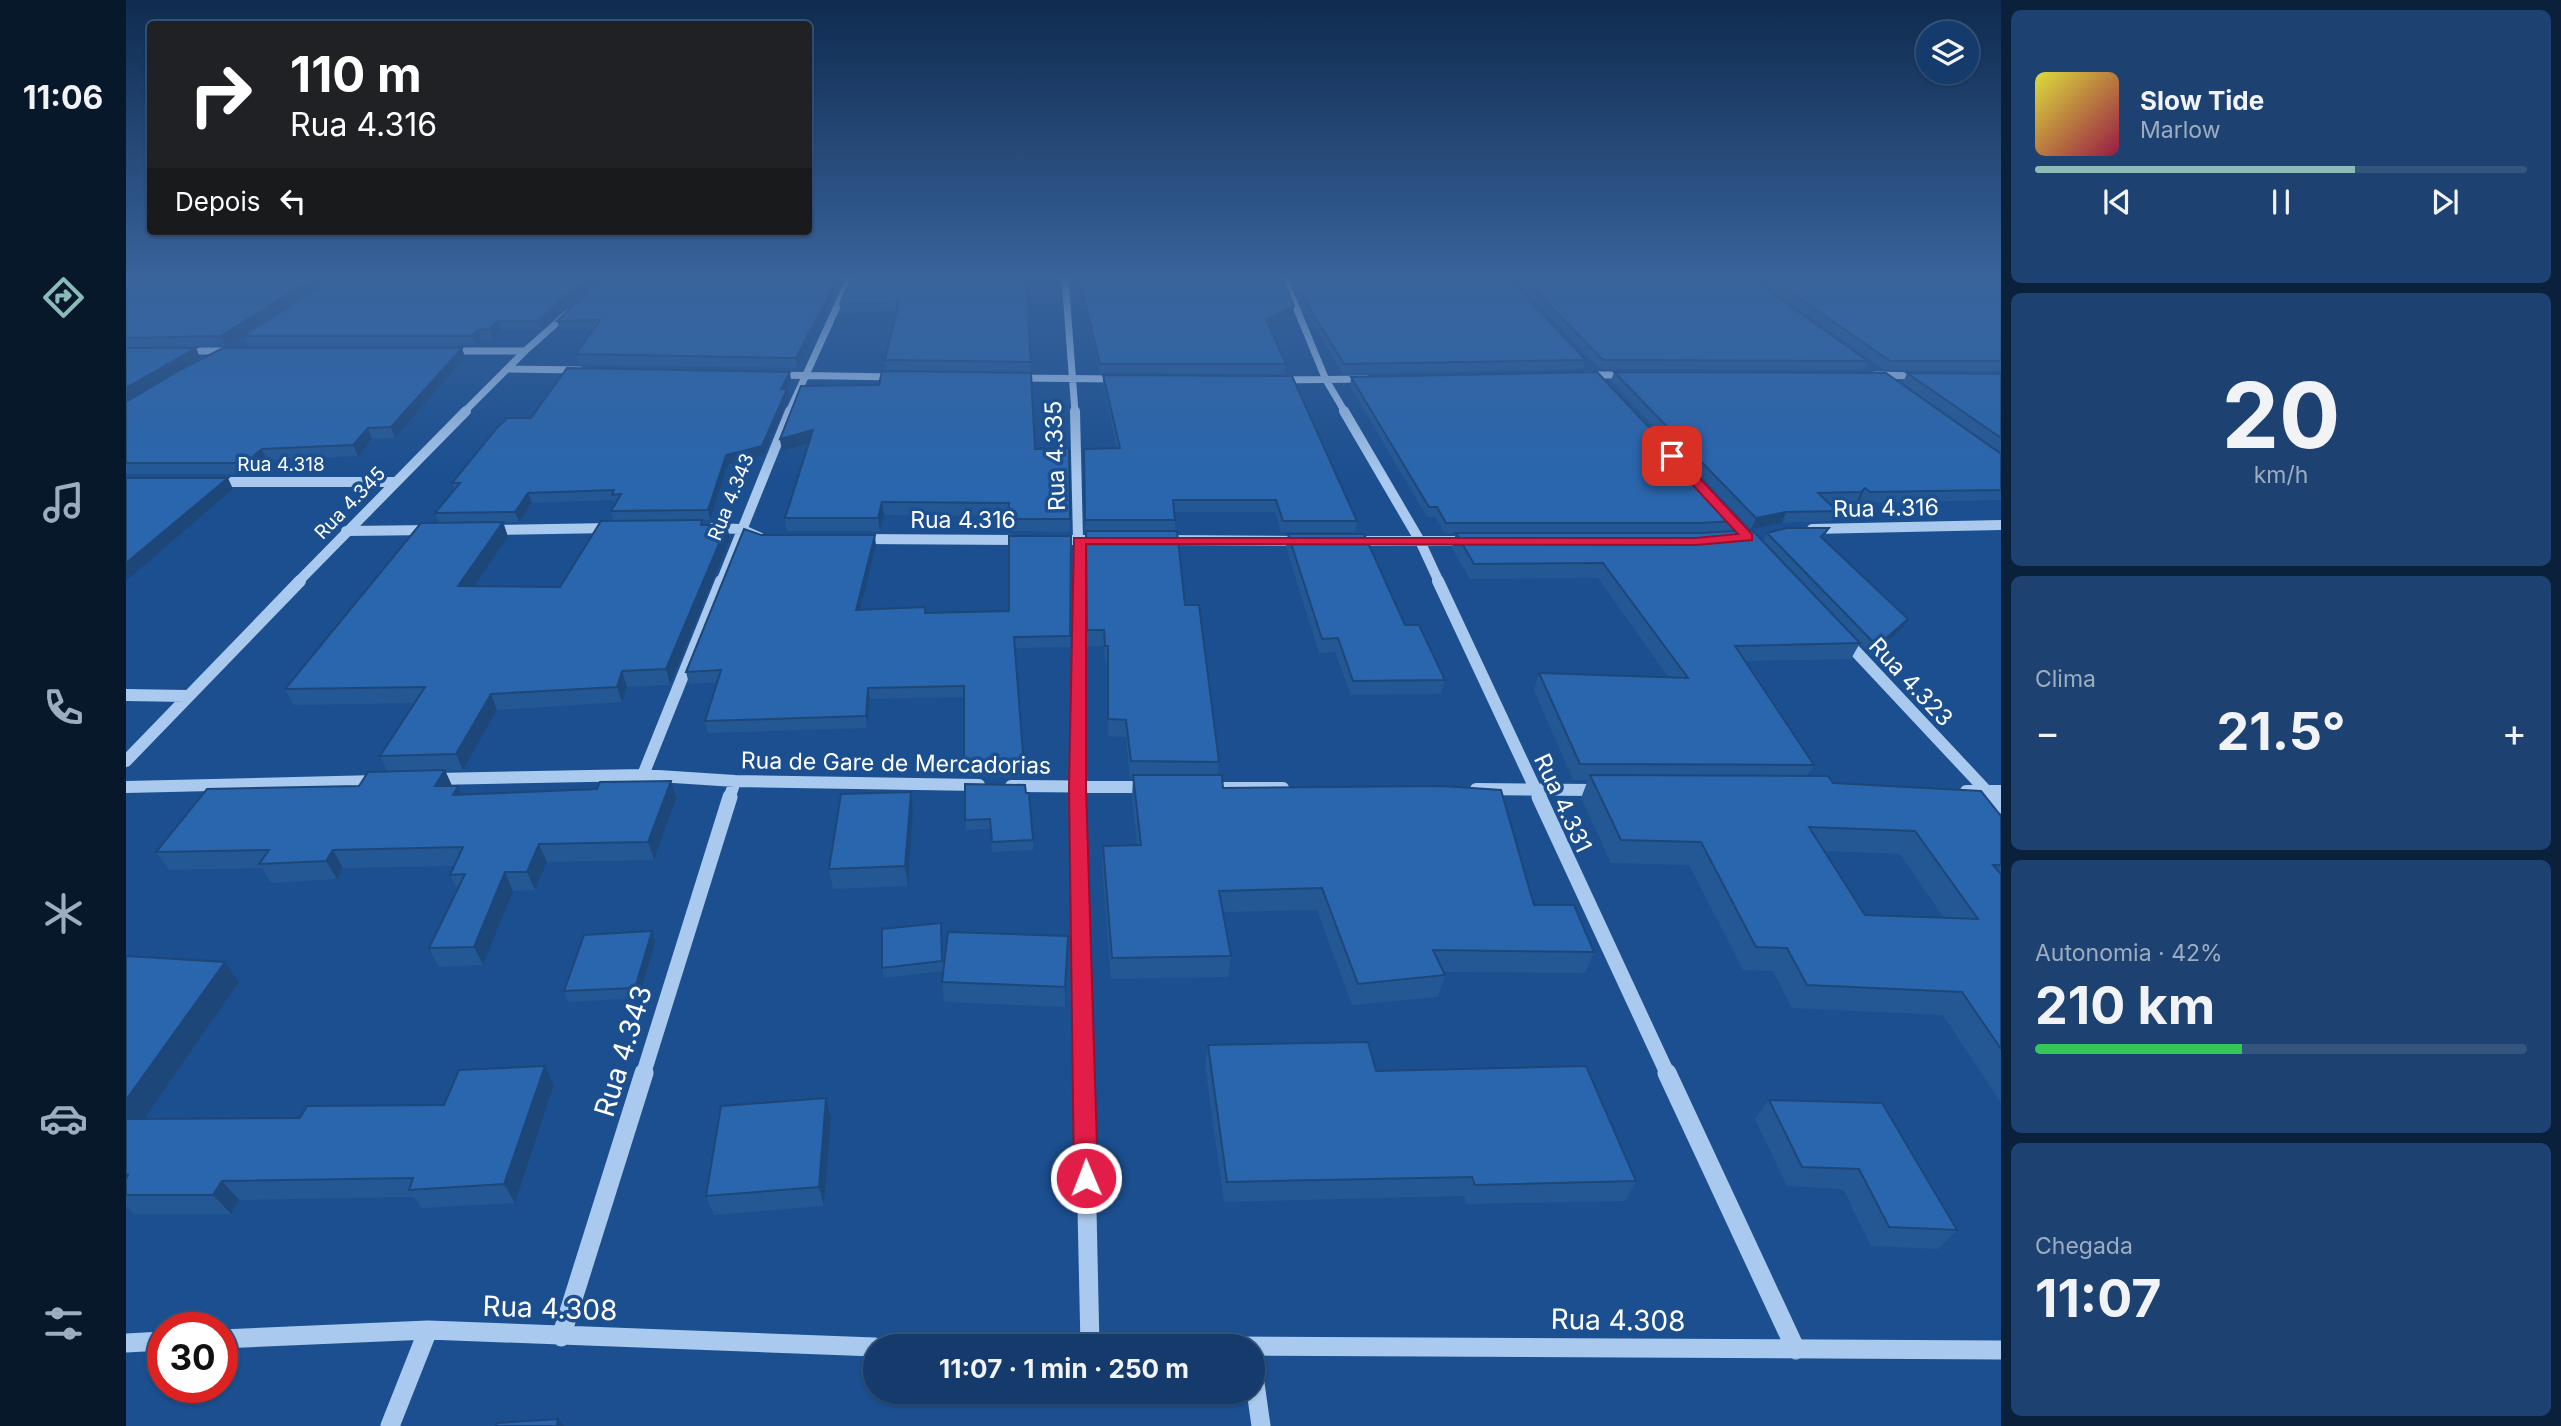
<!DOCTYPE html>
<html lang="pt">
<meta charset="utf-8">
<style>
body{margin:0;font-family:Inter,sans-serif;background:#1d4271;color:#f1f3f6;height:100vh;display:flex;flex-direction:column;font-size:26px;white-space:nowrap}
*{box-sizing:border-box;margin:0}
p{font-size:23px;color:#9dadc1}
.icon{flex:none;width:38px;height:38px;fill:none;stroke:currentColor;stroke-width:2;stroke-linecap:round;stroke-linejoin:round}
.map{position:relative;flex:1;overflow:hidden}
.panel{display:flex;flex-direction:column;gap:10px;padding:10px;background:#0b203b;width:560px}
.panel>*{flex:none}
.banner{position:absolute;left:21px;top:21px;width:665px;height:214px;border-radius:7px;box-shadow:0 2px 5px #0004,0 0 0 2px #33557e;background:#202124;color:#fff;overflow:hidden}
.fabs{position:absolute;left:1790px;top:21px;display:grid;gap:14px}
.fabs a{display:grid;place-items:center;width:63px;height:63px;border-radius:50%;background:#143b6b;box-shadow:0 2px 5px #0004,0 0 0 2px #33557e;font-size:35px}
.speed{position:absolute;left:21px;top:1312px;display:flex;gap:14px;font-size:35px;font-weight:700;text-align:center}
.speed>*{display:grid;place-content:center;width:91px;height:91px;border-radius:50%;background:#143b6b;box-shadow:0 2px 5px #0004,0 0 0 2px #33557e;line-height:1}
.speed .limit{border:10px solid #d22;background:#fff;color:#111}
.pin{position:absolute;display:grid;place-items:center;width:60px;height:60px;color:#fff;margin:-30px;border-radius:14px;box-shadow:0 4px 10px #0006}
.me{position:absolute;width:77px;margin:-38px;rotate:359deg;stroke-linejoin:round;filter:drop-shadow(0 0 5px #0008)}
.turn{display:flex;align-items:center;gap:24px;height:147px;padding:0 28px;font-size:32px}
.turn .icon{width:91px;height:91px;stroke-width:2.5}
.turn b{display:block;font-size:49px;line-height:60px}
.then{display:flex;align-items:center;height:66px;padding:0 28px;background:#0003;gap:14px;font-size:26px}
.big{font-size:52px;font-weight:700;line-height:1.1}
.panel .card{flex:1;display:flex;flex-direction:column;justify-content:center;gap:10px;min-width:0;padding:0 24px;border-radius:10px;background:#1d4271}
.panel .dial{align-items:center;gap:0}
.dial b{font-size:91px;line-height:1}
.song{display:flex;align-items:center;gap:21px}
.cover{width:84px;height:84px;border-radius:10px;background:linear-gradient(135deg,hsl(60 70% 55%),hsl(340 70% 35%))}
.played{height:7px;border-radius:4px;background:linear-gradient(90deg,#8bbbb9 65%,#33557e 65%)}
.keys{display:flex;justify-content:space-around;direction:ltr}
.heat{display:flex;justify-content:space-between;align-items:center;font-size:38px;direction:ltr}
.charge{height:10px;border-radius:5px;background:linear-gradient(90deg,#34c759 42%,#33557e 0)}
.trip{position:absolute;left:737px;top:1334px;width:402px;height:70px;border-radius:35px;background:#143b6b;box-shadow:0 2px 5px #0004,0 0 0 2px #33557e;font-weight:700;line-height:70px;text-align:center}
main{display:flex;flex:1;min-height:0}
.menu{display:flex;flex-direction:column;width:126px;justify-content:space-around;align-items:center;background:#08182b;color:#9dadc1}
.menu .icon{width:49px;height:49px}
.menu .selected{color:#8bbbb9}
.menu b{font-size:32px;color:#f1f3f6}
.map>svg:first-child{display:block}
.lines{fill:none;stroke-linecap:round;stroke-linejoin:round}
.minor-far4{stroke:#a9c9ee;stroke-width:7}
.minor-far3{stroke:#a9c9ee;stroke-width:10}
.minor-far2{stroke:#a9c9ee;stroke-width:12}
.minor-far1{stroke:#a9c9ee;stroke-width:15}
.minor{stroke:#a9c9ee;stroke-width:19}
.wall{fill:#245895;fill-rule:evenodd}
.shaded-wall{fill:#1d4779}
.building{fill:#2a66ad;stroke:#1d4779;stroke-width:2;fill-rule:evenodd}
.route{fill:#e11d48;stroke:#92132f;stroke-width:2}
.labels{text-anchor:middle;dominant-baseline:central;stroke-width:7;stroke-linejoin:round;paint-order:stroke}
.far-street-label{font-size:19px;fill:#fff;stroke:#1b4f8f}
.street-label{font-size:23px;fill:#fff;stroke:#1b4f8f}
.near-street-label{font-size:28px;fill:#fff;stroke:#1b4f8f}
</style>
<main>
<nav class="menu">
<b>11:06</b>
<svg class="icon selected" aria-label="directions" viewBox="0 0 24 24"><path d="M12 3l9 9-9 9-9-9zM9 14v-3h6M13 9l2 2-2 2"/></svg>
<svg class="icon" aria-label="music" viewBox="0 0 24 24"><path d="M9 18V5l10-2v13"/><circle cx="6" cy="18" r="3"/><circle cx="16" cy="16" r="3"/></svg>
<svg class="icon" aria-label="phone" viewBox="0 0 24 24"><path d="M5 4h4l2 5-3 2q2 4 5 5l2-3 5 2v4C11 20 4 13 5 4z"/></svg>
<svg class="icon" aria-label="climate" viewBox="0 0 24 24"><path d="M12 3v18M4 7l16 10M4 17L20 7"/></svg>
<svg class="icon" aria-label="car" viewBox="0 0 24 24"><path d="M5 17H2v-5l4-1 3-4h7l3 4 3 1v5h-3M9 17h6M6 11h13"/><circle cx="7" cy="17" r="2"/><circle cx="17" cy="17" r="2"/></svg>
<svg class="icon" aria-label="filters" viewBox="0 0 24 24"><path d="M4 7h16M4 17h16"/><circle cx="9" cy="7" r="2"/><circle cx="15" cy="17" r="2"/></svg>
</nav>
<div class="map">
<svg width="1875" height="1426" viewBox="0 0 1875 1426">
<rect width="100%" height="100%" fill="#1b4f8f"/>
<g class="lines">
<!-- minor-far4 -->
<path class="minor-far4" d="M939 278 949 412
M1158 278 1200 380 1219 412
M56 351H108
M322 351H399
M383 369 454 370
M650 375 769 377
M1459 375H1504
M1749 375 1794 376
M892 378 993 379
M1151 380 1241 379
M338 412 399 351 442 313
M663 412 724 278"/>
<!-- minor-far3 -->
<path class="minor-far3" d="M949 411 953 582
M1218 411 1294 541 1313 582
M88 482H269
M587 528 615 529 633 537
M1686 529 1875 525
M363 530 484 528
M220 531 306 530
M735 539 899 540
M928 540H976
M1036 540 1176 541
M1225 541H1344
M172 582 340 411
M595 582 664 411"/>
<!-- minor-far2 -->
<path class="minor-far2" d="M1312 581 1414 799
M1720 641 1868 799
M0 695 61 696
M0 761 174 581
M517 775 595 581
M308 779 517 775 609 781 853 785
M885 786 1021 787
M0 787 251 781
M1081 788H1157
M1350 789 1472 790
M1840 791H1875
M603 799 609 781
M951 799 953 581"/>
<!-- minor-far1 -->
<path class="minor-far1" d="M951 797 958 1075
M1413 797 1542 1075
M1867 797 1875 806
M517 1075 604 797"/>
<!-- minor -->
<path class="minor" d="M958 1073 964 1346
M1541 1073 1670 1350
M435 1337 518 1073
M96 1339 302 1330 749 1347
M0 1343 37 1341
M1109 1346 1875 1350
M1127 1369 1135 1426
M264 1426 302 1330"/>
</g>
<!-- wall -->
<path class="wall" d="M0 278H204L99 346 0 347Z
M208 278H471L416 330H375L367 339H355L350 345 122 346 117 336Z
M477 278H717L671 368 452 364 450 354 468 330H434L431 321Z
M900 278 905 372 760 370 759 360 771 311 715 313 714 304Z
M951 278H1156L1167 315 1143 327 1160 364 1159 374 974 373Z
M1165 278H1382L1460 360 1457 369 1217 374 1178 310Z
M1387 278H1624L1742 361 1738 370 1474 369Z
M1629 278H1865L1875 283V371L1759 370Z
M70 348 74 358 56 368 339 357 269 438 246 439 232 456 141 460 125 474H0V402Z
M1488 372 1875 454V500L1738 503 1734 499 1730 503H1703L1711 511 1706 521 1656 523 1625 529 1485 381Z
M1781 373 1875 374V452L1777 383Z
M977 375 1231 521 1229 532H1155L1149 512H1049V531L1059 605 1093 762 1091 775 1097 788 1408 905 1468 952 1459 973 1317 972 1319 975 1312 997 1226 1005 1191 910 1097 912 1105 956 1102 977 985 979 976 867 977 846 1011 845 1006 796 1007 779 1004 778 1000 737 982 736 981 662H979L978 646H961L958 460 991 448 977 385Z
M1225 377 1611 521 1607 531 1637 541 1641 533 1703 528 1697 539 1777 628 1745 655 1690 598 1734 643 1725 659 1619 661 1688 765 1681 776 1707 783 1875 816V1103L1817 1015 1666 1008 1647 971 1617 970 1563 865 1485 863 1455 798 1462 780H1447L1408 690 1413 673 1543 678 1472 578 1344 579 1326 548 1330 533H1318L1309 517H1301L1224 386ZM1698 851 1774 854 1818 918 1739 915Z
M665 380 661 389 663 398 638 455 602 465 584 520 488 521 485 511 489 504H488L487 500 406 503 393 522 313 523 309 513 329 489 326 483 405 418Z
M654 439 909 449 943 448 944 532 884 531 883 516 758 515 754 531H661L659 518 683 444 656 451Z
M576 520 577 525 604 539 544 685 501 687 496 702 371 710 337 770 319 771 326 786 336 794 550 799 528 860 421 862 409 890 387 891 357 965 313 967 303 948 331 889 324 875 328 866 217 868 211 879 145 883 136 868 43 870 30 852 233 786 262 772 254 756 289 703 168 705 159 689 377 522 382 537 348 586 434 587Z
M1162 534 1279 625 1319 680 1315 694 1225 695 1209 652 1193 653 1160 547Z
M635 535 750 546 735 610 799 613 883 611 945 536 944 647 889 648 898 777 839 776 838 697 744 699 741 728 582 733 579 721 591 682 563 684 560 672Z
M900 793 907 840V850L866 852 865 829 840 830 839 820Z
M787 812 782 886 707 889 703 869Z
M526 931 529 942 513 998 443 1002 438 991Z
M816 933 817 969 942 936 939 1007 818 1002 816 982 817 971 758 978 756 968Z
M0 956 113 982 18 1119 174 1118 318 1105 419 1066 428 1085 389 1203 296 1208 288 1197 113 1200 105 1214H8L0 1206Z
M1082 1045 1250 1071 1510 1181 1499 1201 1340 1204 1338 1196 1098 1202 1079 1065Z
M1643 1100 1831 1230 1812 1249 1745 1246 1717 1189 1661 1186 1629 1119Z
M705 1118 698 1206 588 1215 580 1196Z"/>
<!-- shaded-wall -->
<path class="shaded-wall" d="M187 278H204L99 346 95 336Z
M459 278H471L416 330 413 321Z
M712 278H717L671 368 670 358Z
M1168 306 1167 315 1139 329 1140 320Z
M372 321 375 330 367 339 364 329Z
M352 330 355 339 350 345 346 336Z
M70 348 74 358 0 401V388Z
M336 348 339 357 269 438 265 427Z
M664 372 665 380 656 398 655 389Z
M661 389 663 398 638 455 602 465 584 520 582 510 600 455Z
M242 428 246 439 232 456 227 445Z
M687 430 689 442 656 451 654 439Z
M136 449 141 460 125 474 119 463Z
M102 478 107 489 0 581V563Z
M1739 488 1734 499 1730 503 1735 492Z
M402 493 406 503 393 522 389 512Z
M756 502 758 515 754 531 752 518Z
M1660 512 1656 523 1625 529 1630 518Z
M377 522 382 537 338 601 332 586Z
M601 525 604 539 544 685 540 669Z
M749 535 750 546 732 621 730 610Z
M1782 619 1777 628 1745 655 1751 646Z
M496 671 501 687 496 702 491 687Z
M742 688 744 699 741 728 740 716Z
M365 694 371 710 337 770 330 754Z
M319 770 327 788 309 786Z
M545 781 550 799 528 860 522 842Z
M332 786 340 803 327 795Z
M785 792 787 812 782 886 779 866Z
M413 844 421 862 409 890 401 872Z
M207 850 217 868 211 879 200 861Z
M379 872 387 891 357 965 348 947Z
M526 931 529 942 513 998 509 988Z
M942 936V956L939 1007V987Z
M99 962 113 982 5 1138 0 1133V1100Z
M419 1066 428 1085 389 1203 378 1184Z
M700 1098 705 1118 698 1206 693 1187Z
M96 1181 113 1200 105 1214 87 1195Z
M432 1419 438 1426H431Z"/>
<!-- building -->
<path class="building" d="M0 278H187L95 336 0 338Z
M208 278H459L413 321H372L364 329 352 330 346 336H117Z
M477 278H712L670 358 450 354 474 320 431 321Z
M726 278H900L905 362 759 360 773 302 714 304Z
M953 278H1156L1168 306 1140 320 1160 364H974Z
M1169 278H1382L1460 360 1218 364 1179 301Z
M1397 278H1624L1742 361 1477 360Z
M1644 278H1865L1875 283V361H1764Z
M0 348H70L0 388Z
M97 348H336L265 427 242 428 227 445 136 449 119 463H0V402L52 371Z
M441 368 664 372 655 389H661L636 446 600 455 582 510 485 511 495 494 486 495 488 490 402 493 389 512 309 513 334 483H326L370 429 381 418H405Z
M756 371 905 373 909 449 943 448 944 519H883V503L756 502 752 518H659L687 430 654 439 675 386 753 385Z
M1471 372 1611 521 1574 523H1320L1311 507H1303L1225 377Z
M1488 372 1760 373 1875 454V490L1744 492 1739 488 1735 492 1692 493 1711 511 1660 512 1630 518Z
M1781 373 1875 374V438Z
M977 375 1166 376 1231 521H1157L1150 500H1047L1049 520H959L958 449 994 448Z
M0 478H102L0 563Z
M574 520H576L575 525H601L540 669 496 671 491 687 365 694 330 754 254 756 299 687 159 689 295 523 377 522 332 586 434 587 475 521Z
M1661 528H1703L1695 537 1782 619 1751 646 1641 533Z
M618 529 635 535H749L730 610 799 607V613L883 611V536H945L944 636 888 637 898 766 838 765V686L742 688 740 716 579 721 595 670 560 672Z
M1626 530 1734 643 1609 646 1688 765 1454 764 1413 673 1562 678 1477 563 1348 564 1330 533H1576Z
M960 531H1051L1059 605H1073L1093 762 1005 761 1000 720 982 719V646H979L978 630H961Z
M1162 534H1238L1279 625H1293L1319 680 1227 681 1212 638 1196 639Z
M319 770 309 786H332L327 795 471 789 474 782 545 781 522 842 413 844 401 872H379L348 947 303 948 339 874 324 875 337 847 207 850 200 861 133 864 143 850 30 852 81 789 233 786 242 772Z
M1007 775H1096L1097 788 1316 786 1375 790 1408 905H1448L1468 952 1307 950 1319 975 1232 984 1196 888 1093 891 1105 956 986 958 977 846 1015 845Z
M1464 775 1702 776 1707 783 1855 791 1875 816V865H1867L1875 874V1049L1836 992 1681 985 1661 948 1630 947 1575 842 1495 840ZM1683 827 1789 831 1852 919 1739 915Z
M839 784 899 785 900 793H903L907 840 866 842 864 819 839 820Z
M785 792 779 866 703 869 715 794Z
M815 923 816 961 756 968V929Z
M526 931 509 988 438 991 458 935Z
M822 932 942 936 939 987 816 982Z
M0 956 99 962 0 1100Z
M1242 1042 1250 1071 1460 1066 1510 1181 1349 1185 1346 1177 1101 1182 1082 1045Z
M419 1066 378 1184 283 1190 287 1178 96 1181 87 1195H0V1179L2 1175H0V1119L174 1118 181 1106 318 1105 333 1070Z
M700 1098 693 1187 580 1196 595 1106Z
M1643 1100 1756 1103 1831 1230 1763 1227 1733 1169 1676 1167Z
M432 1419 431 1426H370L371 1423Z"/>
<!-- sky -->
<linearGradient id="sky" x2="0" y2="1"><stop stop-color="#0f2b4f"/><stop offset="0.58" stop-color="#39639b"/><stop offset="1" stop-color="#39639b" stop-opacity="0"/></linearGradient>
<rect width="1875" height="478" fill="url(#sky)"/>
<!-- route -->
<path class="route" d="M1546 452 1550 453 1626 534V540L1570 545 960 544V787L972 1178 969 1186 960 1189 952 1186 948 1178 943 787 948 538H1570L1612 534 1542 458 1540 456Z"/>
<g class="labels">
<!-- far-street labels -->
<g class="far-street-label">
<text x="155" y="464">Rua 4.318</text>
<text transform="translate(605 497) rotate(-68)">Rua 4.343</text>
<text transform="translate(224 503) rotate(-46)">Rua 4.345</text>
</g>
<!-- street labels -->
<g class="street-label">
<text transform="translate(929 456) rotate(-92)">Rua 4.335</text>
<text transform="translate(1760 508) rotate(-1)">Rua 4.316</text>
<text x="837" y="520">Rua 4.316</text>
<text transform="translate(1785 682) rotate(47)">Rua 4.323</text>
<text transform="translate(770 763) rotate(1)">Rua de Gare de Mercadorias</text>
<text transform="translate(1437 803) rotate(65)">Rua 4.331</text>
</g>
<!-- near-street labels -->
<g class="near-street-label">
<text transform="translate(497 1051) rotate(-73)">Rua 4.343</text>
<text transform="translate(424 1308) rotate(2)">Rua 4.308</text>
<text transform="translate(1492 1320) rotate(1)">Rua 4.308</text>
</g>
</g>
</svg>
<div class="fabs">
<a><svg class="icon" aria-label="layers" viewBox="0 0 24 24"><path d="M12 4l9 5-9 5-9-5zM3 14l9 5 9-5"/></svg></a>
</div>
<div class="speed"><div class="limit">30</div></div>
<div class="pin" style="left:1546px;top:456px;background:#d93025"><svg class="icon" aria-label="arrive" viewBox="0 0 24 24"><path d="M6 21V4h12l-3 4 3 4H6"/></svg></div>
<svg class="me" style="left:960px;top:1178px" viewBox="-20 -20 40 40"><circle r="17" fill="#e11d48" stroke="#fff" stroke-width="3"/><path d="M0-11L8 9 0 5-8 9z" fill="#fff"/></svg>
<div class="trip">11:07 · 1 min · 250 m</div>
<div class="banner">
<div class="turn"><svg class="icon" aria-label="right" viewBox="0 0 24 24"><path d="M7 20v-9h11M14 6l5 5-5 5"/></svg><div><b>110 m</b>Rua 4.316</div></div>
<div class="then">Depois<svg class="icon" aria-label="left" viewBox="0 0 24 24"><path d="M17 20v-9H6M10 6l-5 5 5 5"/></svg></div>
</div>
</div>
<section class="panel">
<div class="card">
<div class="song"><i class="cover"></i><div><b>Slow Tide</b><p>Marlow</p></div></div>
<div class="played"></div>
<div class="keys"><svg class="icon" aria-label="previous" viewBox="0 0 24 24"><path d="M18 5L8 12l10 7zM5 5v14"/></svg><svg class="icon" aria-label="pause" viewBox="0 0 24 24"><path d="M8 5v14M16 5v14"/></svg><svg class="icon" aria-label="next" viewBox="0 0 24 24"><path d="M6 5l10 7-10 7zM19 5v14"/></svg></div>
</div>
<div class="card dial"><b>20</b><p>km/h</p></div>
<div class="card"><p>Clima</p>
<div class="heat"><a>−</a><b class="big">21.5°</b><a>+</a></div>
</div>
<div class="card"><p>Autonomia · 42%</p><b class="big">210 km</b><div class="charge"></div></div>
<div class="card"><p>Chegada</p><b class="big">11:07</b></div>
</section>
</main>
